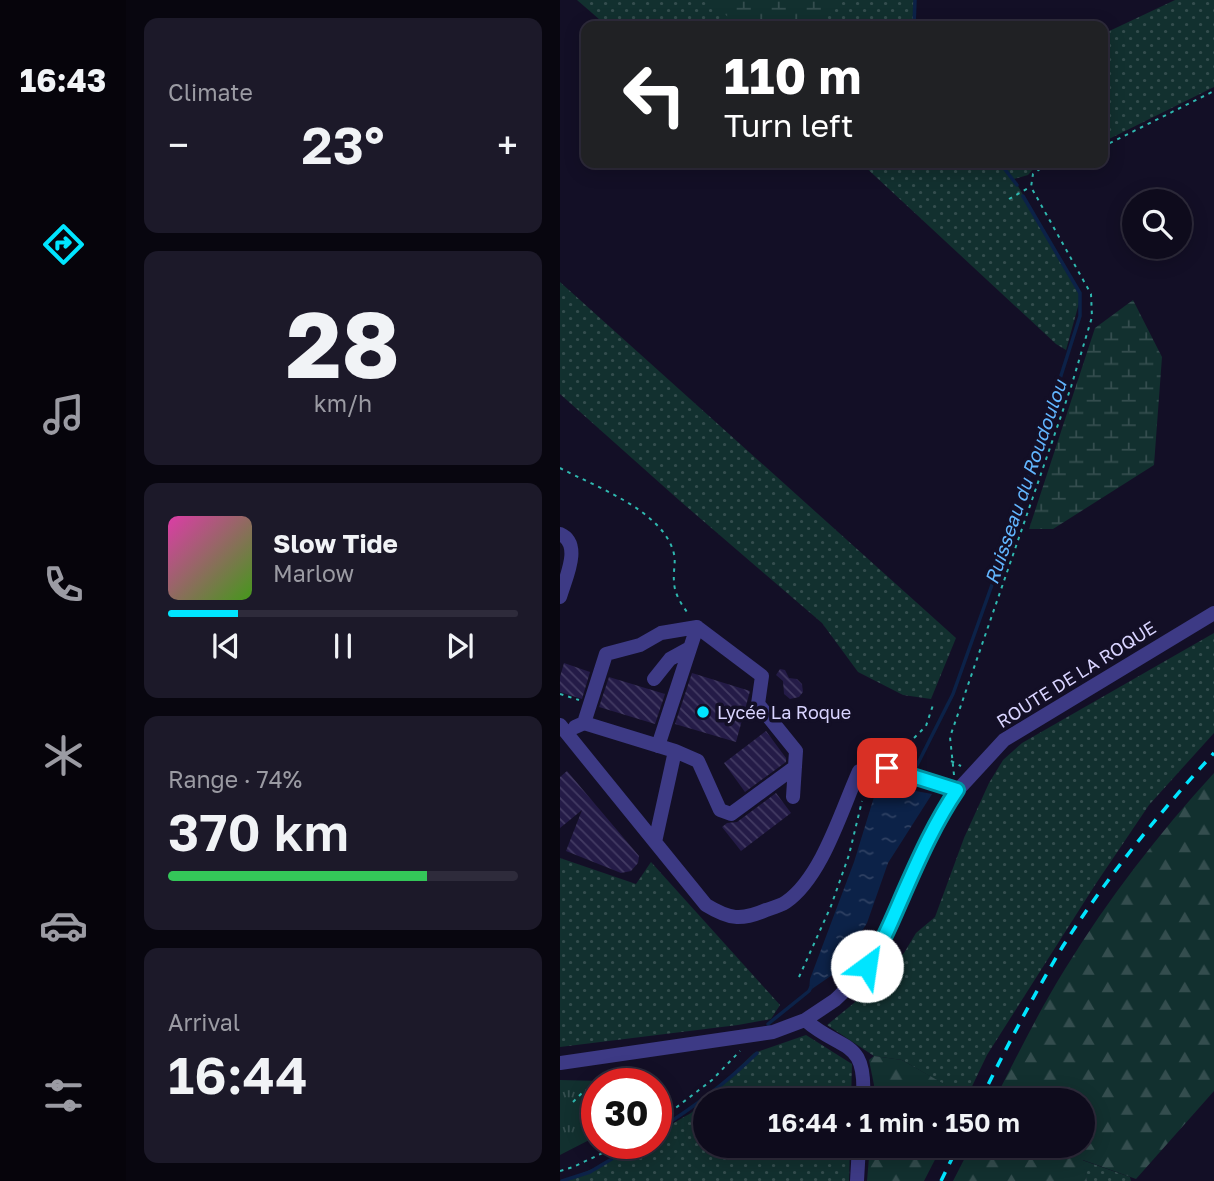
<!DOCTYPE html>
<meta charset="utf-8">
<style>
body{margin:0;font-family:"Golos Text",sans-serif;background:#1c1929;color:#f1f3f6;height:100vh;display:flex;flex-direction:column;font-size:26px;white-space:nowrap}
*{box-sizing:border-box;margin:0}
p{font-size:23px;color:#9b9ba3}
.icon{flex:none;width:38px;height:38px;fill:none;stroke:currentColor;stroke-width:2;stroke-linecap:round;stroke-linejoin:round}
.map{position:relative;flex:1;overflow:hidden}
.side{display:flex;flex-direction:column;gap:18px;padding:18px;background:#08060f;width:434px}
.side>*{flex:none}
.guide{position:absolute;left:21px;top:21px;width:527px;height:147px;border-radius:14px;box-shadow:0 4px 18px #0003,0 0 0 2px #2e2b3b;background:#202124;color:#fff;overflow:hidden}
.fabs{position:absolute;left:562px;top:189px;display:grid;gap:14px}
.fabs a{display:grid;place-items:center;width:70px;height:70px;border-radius:50%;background:#0e0b1c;box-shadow:0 4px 18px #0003,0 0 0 2px #2e2b3b;font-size:35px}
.speed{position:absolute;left:21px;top:1068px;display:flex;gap:14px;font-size:35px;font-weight:700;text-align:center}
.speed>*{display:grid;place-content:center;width:91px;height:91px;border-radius:50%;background:#0e0b1c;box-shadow:0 4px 18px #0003,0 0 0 2px #2e2b3b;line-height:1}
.speed .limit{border:10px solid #d22;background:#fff;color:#111}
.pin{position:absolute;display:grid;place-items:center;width:60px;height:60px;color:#fff;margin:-30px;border-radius:14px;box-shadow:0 4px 10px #0006}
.me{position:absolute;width:77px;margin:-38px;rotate:31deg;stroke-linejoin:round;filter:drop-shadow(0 0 5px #0008)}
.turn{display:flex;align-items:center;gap:24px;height:147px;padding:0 28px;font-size:32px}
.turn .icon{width:91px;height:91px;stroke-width:2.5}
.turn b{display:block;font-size:49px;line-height:60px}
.big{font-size:52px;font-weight:600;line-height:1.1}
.side .card{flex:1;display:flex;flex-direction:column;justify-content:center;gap:10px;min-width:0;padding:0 24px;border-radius:14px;background:#1c1929}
.side .dial{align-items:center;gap:0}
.dial b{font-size:91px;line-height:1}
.song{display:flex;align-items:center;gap:21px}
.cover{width:84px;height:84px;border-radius:10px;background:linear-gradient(135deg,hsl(320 70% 55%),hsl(100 70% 35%))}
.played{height:7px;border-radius:4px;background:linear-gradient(90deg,#00e5ff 20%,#2e2b3b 20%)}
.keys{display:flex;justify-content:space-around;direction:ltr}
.heat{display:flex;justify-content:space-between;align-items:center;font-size:38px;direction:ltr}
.charge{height:10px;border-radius:5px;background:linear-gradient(90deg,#34c759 74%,#2e2b3b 0)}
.trip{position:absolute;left:133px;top:1088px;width:402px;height:70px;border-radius:35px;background:#0e0b1c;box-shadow:0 4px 18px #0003,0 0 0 2px #2e2b3b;font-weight:600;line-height:70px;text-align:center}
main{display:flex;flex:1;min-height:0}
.dock{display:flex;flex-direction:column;width:126px;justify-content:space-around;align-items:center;background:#06040b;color:#9b9ba3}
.dock .icon{width:49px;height:49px}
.dock .selected{color:#00e5ff}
.dock b{font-size:32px;color:#f1f3f6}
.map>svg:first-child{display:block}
.grass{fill:url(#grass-dots)}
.forest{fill:url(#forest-firs)}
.wetland{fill:url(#wetland-marsh)}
.park{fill:url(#park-tufts)}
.water{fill:url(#water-ripples)}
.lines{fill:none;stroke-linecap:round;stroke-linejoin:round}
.stream{stroke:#0c2248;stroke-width:3.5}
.building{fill:url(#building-back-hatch)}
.path{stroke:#2fb8b0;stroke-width:2;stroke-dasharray:3.5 5;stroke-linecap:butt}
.minor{stroke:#3d3a85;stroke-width:14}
.rail{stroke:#00e5ff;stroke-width:3.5;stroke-dasharray:10 9;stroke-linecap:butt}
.route-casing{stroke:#0095a6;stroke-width:18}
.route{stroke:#00e5ff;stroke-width:12}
.poi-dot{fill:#00e5ff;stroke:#130f26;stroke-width:2.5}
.labels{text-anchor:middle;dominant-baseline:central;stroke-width:7;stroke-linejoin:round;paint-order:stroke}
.street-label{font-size:18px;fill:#d9d4ff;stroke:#130f26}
.poi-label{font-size:18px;fill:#d9d4ff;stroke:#130f26;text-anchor:start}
.water-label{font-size:19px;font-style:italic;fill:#62b6ff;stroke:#130f26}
</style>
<main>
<nav class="dock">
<b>16:43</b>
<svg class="icon selected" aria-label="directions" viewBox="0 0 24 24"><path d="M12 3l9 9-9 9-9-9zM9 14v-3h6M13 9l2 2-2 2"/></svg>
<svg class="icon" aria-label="music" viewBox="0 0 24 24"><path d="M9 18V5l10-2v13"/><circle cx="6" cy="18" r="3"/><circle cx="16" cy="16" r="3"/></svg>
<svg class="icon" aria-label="phone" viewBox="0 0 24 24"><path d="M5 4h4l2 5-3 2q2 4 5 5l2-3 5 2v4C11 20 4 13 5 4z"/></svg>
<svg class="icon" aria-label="climate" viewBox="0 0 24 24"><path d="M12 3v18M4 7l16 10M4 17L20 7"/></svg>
<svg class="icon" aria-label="car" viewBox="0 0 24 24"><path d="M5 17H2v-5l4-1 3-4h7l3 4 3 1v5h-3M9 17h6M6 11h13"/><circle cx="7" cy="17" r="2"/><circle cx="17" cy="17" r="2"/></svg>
<svg class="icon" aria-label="filters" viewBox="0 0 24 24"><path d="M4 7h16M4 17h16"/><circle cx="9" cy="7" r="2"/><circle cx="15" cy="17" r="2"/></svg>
</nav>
<section class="side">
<div class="card"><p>Climate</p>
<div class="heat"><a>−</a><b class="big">23°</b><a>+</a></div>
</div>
<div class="card dial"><b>28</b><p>km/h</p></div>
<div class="card">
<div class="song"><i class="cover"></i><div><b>Slow Tide</b><p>Marlow</p></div></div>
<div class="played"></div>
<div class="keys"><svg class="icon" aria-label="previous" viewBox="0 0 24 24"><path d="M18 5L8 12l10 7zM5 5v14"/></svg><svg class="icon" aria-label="pause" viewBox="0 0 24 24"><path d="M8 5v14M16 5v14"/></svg><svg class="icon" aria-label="next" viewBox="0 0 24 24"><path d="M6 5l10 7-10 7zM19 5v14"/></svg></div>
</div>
<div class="card"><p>Range · 74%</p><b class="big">370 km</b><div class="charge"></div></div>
<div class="card"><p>Arrival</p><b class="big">16:44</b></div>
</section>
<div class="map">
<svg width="654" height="1181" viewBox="0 0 654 1181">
<defs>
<pattern id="grass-dots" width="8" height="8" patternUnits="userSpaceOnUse" patternTransform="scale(1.75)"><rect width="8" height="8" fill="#12302f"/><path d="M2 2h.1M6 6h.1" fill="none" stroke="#344d4e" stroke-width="1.8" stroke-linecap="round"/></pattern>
<pattern id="forest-firs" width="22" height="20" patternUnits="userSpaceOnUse" patternTransform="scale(1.75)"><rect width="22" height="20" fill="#12302f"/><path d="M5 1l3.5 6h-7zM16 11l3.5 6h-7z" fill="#344d4e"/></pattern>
<pattern id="wetland-marsh" width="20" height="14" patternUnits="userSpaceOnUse" patternTransform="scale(1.75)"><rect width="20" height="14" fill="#12302f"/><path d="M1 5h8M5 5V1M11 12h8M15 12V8" fill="none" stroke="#344d4e"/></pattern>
<pattern id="park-tufts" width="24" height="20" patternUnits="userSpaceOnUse" patternTransform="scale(1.75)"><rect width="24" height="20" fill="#12302f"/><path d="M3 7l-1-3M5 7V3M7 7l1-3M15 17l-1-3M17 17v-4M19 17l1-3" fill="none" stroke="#344d4e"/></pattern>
<pattern id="water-ripples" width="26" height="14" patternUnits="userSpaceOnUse" patternTransform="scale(1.75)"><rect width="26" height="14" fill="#0c2248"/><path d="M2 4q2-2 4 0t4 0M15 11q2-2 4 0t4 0" fill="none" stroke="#2f4163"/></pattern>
<pattern id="building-back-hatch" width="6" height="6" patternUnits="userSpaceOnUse" patternTransform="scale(1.75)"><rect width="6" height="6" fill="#241b47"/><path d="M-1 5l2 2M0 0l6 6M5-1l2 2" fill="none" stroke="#433b63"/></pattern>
</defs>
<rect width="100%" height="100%" fill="#130f26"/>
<!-- grass -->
<path class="grass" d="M17 0H355V26H47Z
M615 0H654V87L543 142V34Z
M301 163H484L477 165 468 175 454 179 521 296 506 350 496 344Z
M0 282 396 638 371 699 343 695 298 672 262 623 120 501 0 394Z
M654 633V733L589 805 535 885 427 1055 406 1099 399 1093 342 1060 314 1056 267 1025 294 1003 315 978 344 953 356 933 375 917 404 838 429 783 443 760 462 743Z
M0 858 76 884 91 862 220 1005 211 1019 178 1025 0 1047Z
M246 1035 292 1064 291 1101H145V1146H290L289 1181H5L50 1161 80 1143H96V1133L131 1113 194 1053Z
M522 1160 570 1177 571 1181H527Z"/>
<!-- forest -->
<path class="forest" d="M654 773V1091L576 1179 523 1160 527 1181H393L411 1146H523V1101H434C457 1056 479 1011 505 969 548 899 599 833 654 773Z
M314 1056 342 1060 400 1093 406 1099 405 1101H313L314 1085 309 1060Z
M310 1146H382L364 1181H307Z"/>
<!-- wetland -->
<path class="wetland" d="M149 0H283L259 26H178Z
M573 300 602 357 594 465 493 529H469L535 328Z"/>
<!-- park -->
<path class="park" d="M0 1080 41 1081V1083H37V1136L0 1155Z"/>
<!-- water -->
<path class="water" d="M318 784 372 794 328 863 307 923 275 973 249 991 250 979 294 862Z"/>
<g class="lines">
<!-- stream -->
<path class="stream" d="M354 26 355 0
M440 163 457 185
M354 771 393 694 453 526 520 316V293L463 196
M208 1024 249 991 251 987
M96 1131C133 1108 166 1083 197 1053
M2 1181 30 1172 78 1143"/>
</g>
<!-- building -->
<path class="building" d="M4 663 30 672 22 699 0 692V677Z
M220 669 225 670 229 678 237 679 242 684 243 692 239 697 230 699 224 694 223 681 216 675Z
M132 673 190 691 176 742 115 724Z
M49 677 105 694 95 724 39 707Z
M206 731 226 758V762L185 792 164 763Z
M7 771 79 856 78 863 71 871 61 873 6 851 22 810 0 828V777Z
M216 793 231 813 181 851 162 827 167 823 177 822Z"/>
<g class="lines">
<!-- path -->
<path class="path" d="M542 147 654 91
M449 199 470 187
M0 468C36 487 104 511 114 554 116 562 113 572 114 581 114 594 122 605 129 615
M0 694 19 700
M336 756 366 726 373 705
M391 761 401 766
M394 775 390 737 511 387 532 317 531 294 471 187 473 174 484 166 493 163
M239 977 271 906 289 855 302 801
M61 1083 64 1082
M13 1102 24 1091 37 1089
M96 1123 152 1080 180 1051
M0 1171 13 1167 64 1143"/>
<!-- minor -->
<path class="minor" d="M0 534C23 544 5 579 0 597
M94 679 110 659 130 648
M24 723 46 654 80 645 101 633 137 627 202 676 198 704 236 751 233 797
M0 725 146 905C169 919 181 921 206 910 212 908 220 906 226 902 262 877 281 811 299 771L316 767 327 768 397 791
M15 727 24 723 115 751 95 842
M98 746 137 627
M115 751 138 761 160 810 171 814 235 767
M245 1020C283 1053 307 1037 303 1101
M0 1063 213 1032 245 1020 275 1000 297 979 316 953 332 922 375 824 397 791 444 740 654 613
M297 1181 299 1146"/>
<!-- rail -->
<path class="rail" d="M420 1101C446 1048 473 996 503 946 547 877 599 813 654 753
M381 1181 398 1146"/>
</g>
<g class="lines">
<defs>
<path id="route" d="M307 966C324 942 334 915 346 888 361 854 376 821 397 790L327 768"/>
</defs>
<!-- route casing -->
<use href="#route" class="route-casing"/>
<!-- route -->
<use href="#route" class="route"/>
</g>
<!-- markers -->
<circle class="poi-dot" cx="143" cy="712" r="7"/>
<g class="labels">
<!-- street labels -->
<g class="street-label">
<text transform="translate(516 674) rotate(-32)">ROUTE DE LA ROQUE</text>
</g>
<!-- poi labels -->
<g class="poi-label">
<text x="157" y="712">Lycée La Roque</text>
</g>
<!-- water labels -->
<g class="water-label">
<text transform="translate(465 482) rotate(-71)">Ruisseau du Roudoulou</text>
</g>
</g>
</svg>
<div class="fabs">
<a><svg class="icon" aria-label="search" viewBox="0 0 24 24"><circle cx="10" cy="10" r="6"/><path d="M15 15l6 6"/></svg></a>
</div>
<div class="speed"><div class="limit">30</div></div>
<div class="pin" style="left:327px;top:768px;background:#d93025"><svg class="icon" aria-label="arrive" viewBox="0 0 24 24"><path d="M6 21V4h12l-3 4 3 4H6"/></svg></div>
<svg class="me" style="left:307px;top:966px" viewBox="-20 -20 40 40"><circle r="19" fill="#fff"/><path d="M0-13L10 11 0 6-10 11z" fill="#00e5ff"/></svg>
<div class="trip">16:44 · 1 min · 150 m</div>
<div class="guide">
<div class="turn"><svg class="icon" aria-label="left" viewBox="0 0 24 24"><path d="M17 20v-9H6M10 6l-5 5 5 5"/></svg><div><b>110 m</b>Turn left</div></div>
</div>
</div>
</main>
